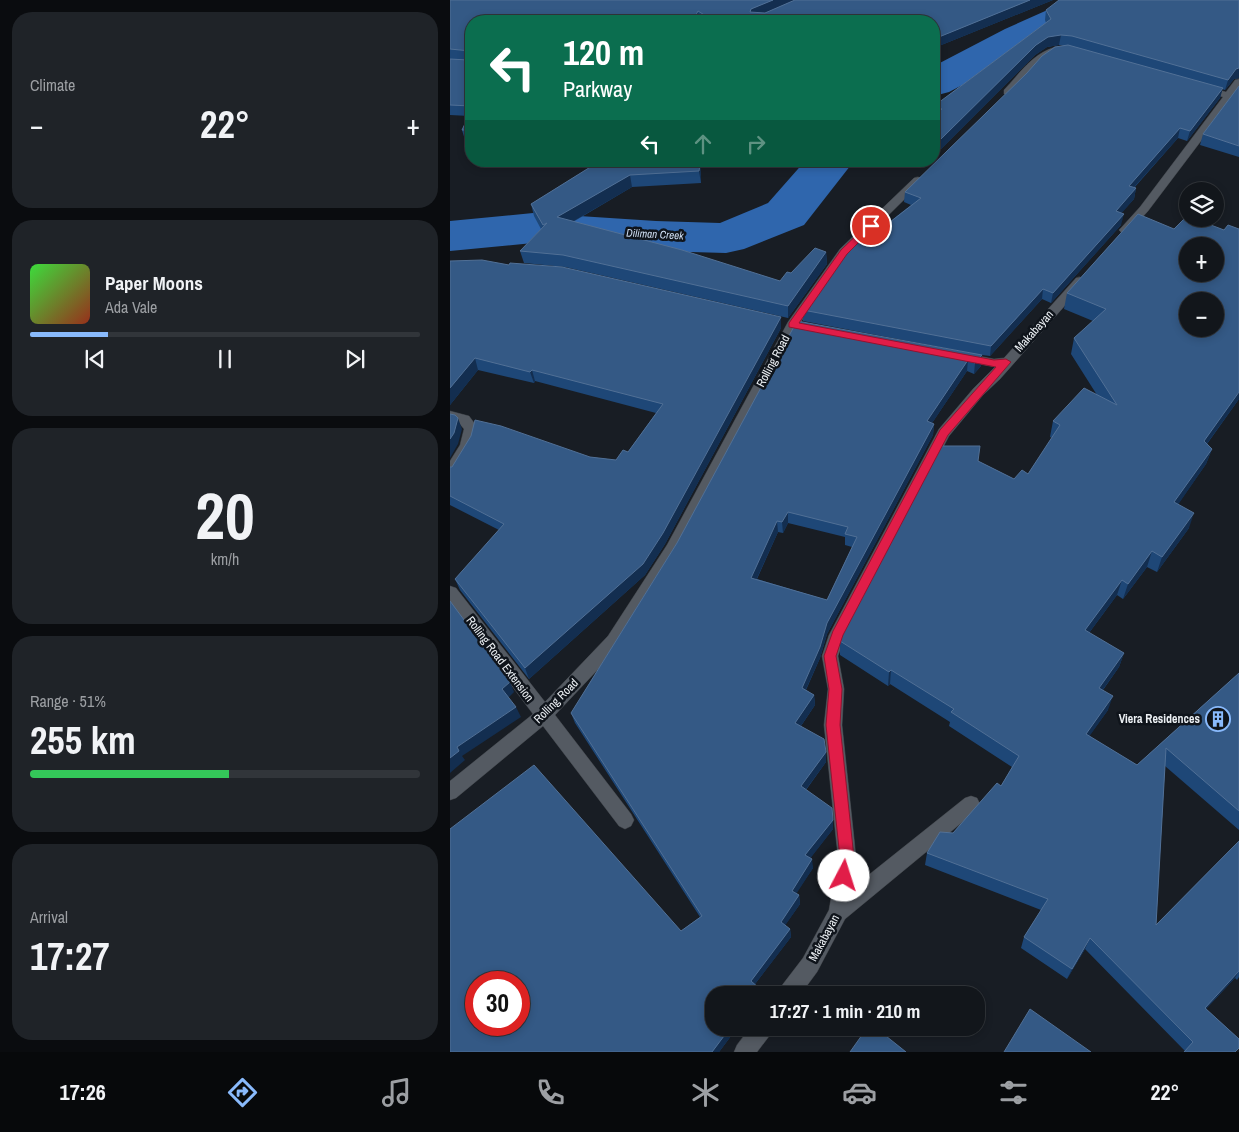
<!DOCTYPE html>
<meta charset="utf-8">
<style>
body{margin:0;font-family:"Archivo Narrow",sans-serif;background:#1f2328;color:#f1f3f6;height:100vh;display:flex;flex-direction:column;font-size:19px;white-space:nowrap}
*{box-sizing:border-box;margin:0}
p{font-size:16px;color:#9c9fa3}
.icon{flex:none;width:28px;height:28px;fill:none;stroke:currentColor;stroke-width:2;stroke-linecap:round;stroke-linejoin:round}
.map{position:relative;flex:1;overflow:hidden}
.details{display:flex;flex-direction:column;gap:12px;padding:12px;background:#0a0c0f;width:450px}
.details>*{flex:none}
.hud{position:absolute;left:15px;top:15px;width:475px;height:152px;border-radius:20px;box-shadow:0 2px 8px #0003,0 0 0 1px #31353a;background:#0b6e4f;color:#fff;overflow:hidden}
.tools{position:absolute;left:729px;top:182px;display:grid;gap:10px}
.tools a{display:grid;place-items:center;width:45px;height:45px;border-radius:50%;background:#12161b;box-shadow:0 2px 8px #0003,0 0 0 1px #31353a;font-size:25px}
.speed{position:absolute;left:15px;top:971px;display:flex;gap:10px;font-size:25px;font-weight:700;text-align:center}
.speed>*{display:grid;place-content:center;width:65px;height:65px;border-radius:50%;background:#12161b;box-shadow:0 2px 8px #0003,0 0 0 1px #31353a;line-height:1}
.speed .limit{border:8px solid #d22;background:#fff;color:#111}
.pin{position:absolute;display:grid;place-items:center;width:42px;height:42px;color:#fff;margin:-21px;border:2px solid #fff;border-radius:50%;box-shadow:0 1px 5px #0007}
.me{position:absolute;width:55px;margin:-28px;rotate:5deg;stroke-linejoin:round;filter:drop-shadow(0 0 4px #0008)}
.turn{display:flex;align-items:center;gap:18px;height:105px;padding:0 15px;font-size:22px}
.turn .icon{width:65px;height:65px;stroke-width:2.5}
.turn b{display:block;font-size:35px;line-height:42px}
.lanes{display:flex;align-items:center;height:48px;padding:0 15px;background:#0003;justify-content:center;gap:25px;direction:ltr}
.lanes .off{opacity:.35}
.big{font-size:38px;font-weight:800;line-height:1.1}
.details .card{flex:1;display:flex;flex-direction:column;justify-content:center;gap:8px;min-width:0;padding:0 18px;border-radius:20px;background:#1f2328}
.details .dial{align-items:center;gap:0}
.dial b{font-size:65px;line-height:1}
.song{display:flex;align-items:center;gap:15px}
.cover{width:60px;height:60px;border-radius:8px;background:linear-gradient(135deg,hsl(120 70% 55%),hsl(10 70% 35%))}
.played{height:5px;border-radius:2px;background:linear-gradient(90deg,#89bafc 20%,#31353a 20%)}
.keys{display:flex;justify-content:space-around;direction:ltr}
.heat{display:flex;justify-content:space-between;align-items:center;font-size:28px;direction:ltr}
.charge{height:8px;border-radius:4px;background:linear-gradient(90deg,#34c759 51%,#31353a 0)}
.trip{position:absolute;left:255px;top:986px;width:280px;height:50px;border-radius:20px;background:#12161b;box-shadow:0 2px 8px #0003,0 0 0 1px #31353a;font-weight:800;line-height:50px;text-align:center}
.dock{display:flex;height:80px;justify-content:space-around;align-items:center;background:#07090b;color:#9c9fa3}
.dock .icon{width:35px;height:35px}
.dock .current{color:#89bafc}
.dock b{font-size:22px;color:#f1f3f6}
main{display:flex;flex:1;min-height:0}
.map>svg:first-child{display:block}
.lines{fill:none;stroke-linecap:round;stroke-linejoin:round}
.river{fill:#2f66ad;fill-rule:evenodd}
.street-casing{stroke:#373b40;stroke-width:1}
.street{fill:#545a62;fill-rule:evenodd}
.wall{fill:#1e4777;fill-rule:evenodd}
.shaded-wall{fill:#132e50}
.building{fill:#345985;stroke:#517096;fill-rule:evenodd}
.route{fill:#e11d48;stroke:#92132f}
.labels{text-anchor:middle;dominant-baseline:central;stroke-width:5;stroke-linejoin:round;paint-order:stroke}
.far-water-label{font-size:11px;font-style:italic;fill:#cfdef2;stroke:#0f141b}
.street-label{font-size:12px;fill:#ebeff3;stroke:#0f141b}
.poi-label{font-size:12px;font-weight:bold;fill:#ebeff3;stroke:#0f141b;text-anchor:end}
</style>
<main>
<section class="details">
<div class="card"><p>Climate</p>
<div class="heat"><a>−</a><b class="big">22°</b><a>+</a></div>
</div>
<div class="card">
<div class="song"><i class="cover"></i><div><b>Paper Moons</b><p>Ada Vale</p></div></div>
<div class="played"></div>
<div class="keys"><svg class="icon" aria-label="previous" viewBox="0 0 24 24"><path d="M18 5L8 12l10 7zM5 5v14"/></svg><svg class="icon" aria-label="pause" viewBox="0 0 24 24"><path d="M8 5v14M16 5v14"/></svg><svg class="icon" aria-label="next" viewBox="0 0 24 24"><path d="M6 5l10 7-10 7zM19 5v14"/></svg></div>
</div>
<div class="card dial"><b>20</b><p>km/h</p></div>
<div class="card"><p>Range · 51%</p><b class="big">255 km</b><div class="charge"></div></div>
<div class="card"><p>Arrival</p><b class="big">17:27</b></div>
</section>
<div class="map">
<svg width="789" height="1052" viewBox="0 0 789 1052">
<rect width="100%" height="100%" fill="#181d24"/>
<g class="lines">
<!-- river -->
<path class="river" d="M620 0H672L666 8 585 47 499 92 484 96V66L555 29Z
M355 161H404L354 225 294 249 276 253 206 251 83 243 0 251V221L83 213 206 221 270 223 318 203Z"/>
<defs>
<path id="street" d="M605 47H614L619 50 617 52 606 53 593 60 562 94H554V90C570 73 582 54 605 47Z
M789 79V89L785 96 698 211 679 232H671L669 230 671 228 690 207 773 97 748 90V86L752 85 776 92 785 80Z
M468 177 472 178 474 180 472 182 398 255 348 326 227 553 170 646 105 715 181 814 184 820 181 826 175 829 169 826 93 726 6 798 0 800V781L83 714 0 604V586L6 588 95 702 158 636 217 545 338 322 390 249 464 178Z
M630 277 636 281 634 284 550 379 533 395 499 436 395 636 388 656 394 689 392 725 406 857 401 889 515 798 521 796 527 798 530 804 527 810 395 919 367 972 350 995H327L330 988 353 958 379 910 388 857 374 725 378 689 372 656 379 635 489 429 523 389 545 367 508 360 506 357 508 354 513 353 544 359 554 358 626 278Z
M0 411 19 416 28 428 24 446 5 477 0 478V461L10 445 14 429 9 423 0 421Z
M300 1028H323L320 1035 307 1052H284L287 1045Z"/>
</defs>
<!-- street casing -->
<use href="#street" class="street-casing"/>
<!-- street -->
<use href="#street" class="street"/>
</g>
<!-- wall -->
<path class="wall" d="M0 0H603L484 48V21H21V140H15L12 130 19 116 0 115Z
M789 0V78L784 79 775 90 772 89 770 98 737 141 728 138 684 188H686L684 199 671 213V225L601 303 592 299 540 356 532 355 531 366 524 374 517 371 482 423 484 424 483 435 377 634 370 658 356 690 364 695 365 705 351 726 376 752V762L356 790 383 820V829L360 858 363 868 346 893 349 895 350 904 335 925 340 929 341 937 305 984 264 1028H287L269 1052H0L231 931 250 917 125 723 121 713 227 543 521 353 353 321V310L392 259 461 205 454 202 455 192 614 46 609 45 597 47 585 55 491 149 484 146V106L596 23 595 20 596 10ZM338 523 395 537V545L402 547 377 600 307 579 328 532 333 533Z
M789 86V157L750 145 753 134Z
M150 161 250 165 251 177V183L182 187 123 222 330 281 376 252 377 264 338 318 115 267 74 263 70 251 91 229 84 216 81 204Z
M688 214 789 399 757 444 762 449 756 464 728 504 739 528 707 572 697 567 673 599 667 595 639 633 674 653 669 667 653 690 658 710 639 736 687 765 789 673V830L715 766 706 925 789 841V977L787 980 785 978 756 1009 789 1039 735 1051 635 949 617 979 571 948 574 937 591 910 475 865 477 853 503 833 551 786 562 767 499 726 500 722 440 684 438 686 390 655V641L528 461 564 479 578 474 602 438 600 437 603 421 647 395 621 354 624 338 643 321 614 309 617 293Z
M0 261 331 328 215 544 195 575 79 679 10 590 5 579 49 530 0 505V467L140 457 166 460 178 452 206 413 85 381 84 383 28 370 0 405Z"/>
<!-- shaded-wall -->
<path class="shaded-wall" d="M323 0H346L301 19 300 12 301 9Z
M580 0H603L484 48V39Z
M248 11 249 21H243Z
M611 35 609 45 597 47 585 55 491 149V139L586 45 598 37Z
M789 68V78L784 79 775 90 778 80 786 69Z
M773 88 770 98 737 141 740 131Z
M730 128 728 138 676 196 679 186Z
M250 165 251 177V183L249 171Z
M180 175 182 187 110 229 107 217Z
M686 188 684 199 664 222 666 211Z
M674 214 671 225 601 303 603 293Z
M376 252 377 264 338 318V306Z
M593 289 592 299 540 356 541 346Z
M331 317V328L215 544 195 575 79 679 75 668Z
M532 355 531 366 524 374 525 363Z
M25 358 28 370 0 405V388Z
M518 360 517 371 476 432 477 421Z
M82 370 85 381 84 383 80 372Z
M789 392V399L748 456 754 441Z
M8 418 12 429 8 444 0 458V439Z
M484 424 483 435 377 634 370 658 352 698V688L377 623Z
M762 449 756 464 719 518 724 502Z
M338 512V523L333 533 332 522Z
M744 513 739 528 707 572 712 557Z
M327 521 328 532 302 589 301 578Z
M702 551 697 567 673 599 678 584Z
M672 580 667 595 630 645 635 630Z
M674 653 669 667 644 702 649 688Z
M441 670 440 684 438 686 439 672Z
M60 682 64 692 57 699 52 689Z
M364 695 365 705 346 733 345 723Z
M663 696 658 710 631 748 636 734Z
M66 707 71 717 12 756 15 760 0 773V758L7 747Z
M376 752V762L351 796V786Z
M383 820V829L356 864 355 855Z
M362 859 363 868 343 899 342 891Z
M349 895 350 904 332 930 331 922Z
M340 929 341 937 302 988 301 981Z
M640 938 635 949 617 979 622 969Z
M789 971 785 978 747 1018 755 1008Z
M309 988 311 995H304Z
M280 1028H287L269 1052H262Z"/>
<!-- building -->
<path class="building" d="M0 0H323L301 9 300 12 315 13 345 0H580L484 39V21H264L248 11 243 21H21V106L0 105V59L18 60 20 58V51L0 49Z
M609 0H789V68L786 69 778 80 622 36 611 35 598 37 586 45 491 139 484 135V115L492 109 484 106 601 19 596 10Z
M618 45 773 88 740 131 730 128 679 186 686 188 666 211 674 214 603 293 593 289 541 346 353 310 390 259H392L406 241 413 243 471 198 455 192 577 73 592 56 605 47Z
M789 86V146L753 134Z
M21 111V130H12Z
M150 161H235L250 165 249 171 180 175 107 217 232 250 330 281 337 272 341 273 365 248 376 252 338 306 113 255 70 251 97 223 93 225 81 204Z
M688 214 724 229 737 216 738 219H745L774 230 778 225 789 229V392L754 441 762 449 724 502 744 513 712 557 702 551 678 584 672 580 635 630 674 653 649 688 663 696 636 734 687 765 789 673V811L716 748 706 925 789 841V971L755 1008 789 1039V1048L785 1052H734L743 1042 640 938 622 969 574 937 598 899 477 853 490 832 503 833 547 783 551 786 569 756 501 712 504 709 441 670 439 672 390 641 397 622 489 446H530L528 461 564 479 572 470 578 474 610 425 603 421 634 388 667 405 624 338 656 309 617 293ZM738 246H765V274H738ZM738 301H765V329H738Z
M32 260 59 265 60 263 112 267 331 317 213 533 193 564 75 668 5 579 54 524 0 496V467H2L21 436 25 420 51 426 140 457 166 460 173 450 178 452 213 404 82 370 80 372 25 358 0 388V261Z
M347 321 532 355 525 363 518 360 477 421 484 424 377 623 370 647 352 688 364 695 345 723 374 739 376 752 351 786 382 808 383 820 355 855 362 859 342 891 349 895 331 922 340 929 301 981 309 988 304 995H264V1028H280L262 1052H0V829L84 765 231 931 252 916 121 713 227 543ZM338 512 398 527 395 534 407 537 377 600 301 578 327 521 332 522ZM26 982H69V1025H26Z
M0 414 5 415 8 418 4 433 0 439Z
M0 601 60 682 52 689 66 707 7 747 9 751 0 758Z
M580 1009 641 1052H554Z
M417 1028H426L456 1052H400Z"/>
<!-- route -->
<path class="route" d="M421 223 425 226 397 254 349 323 544 360 556 359 561 362 498 435 393 635 386 656 392 689 390 725 404 858 399 881 394 883 389 881 387 876 390 858 376 725 379 689 374 656 383 631 490 430 546 367 339 327V323L391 250 418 224Z"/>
<!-- icons -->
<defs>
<symbol id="building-ring" viewBox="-11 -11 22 22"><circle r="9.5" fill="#0f141b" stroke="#89bafc" stroke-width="1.5"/><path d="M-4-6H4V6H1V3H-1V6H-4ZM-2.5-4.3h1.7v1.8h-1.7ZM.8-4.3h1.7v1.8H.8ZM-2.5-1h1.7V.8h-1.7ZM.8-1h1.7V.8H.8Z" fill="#89bafc"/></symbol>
</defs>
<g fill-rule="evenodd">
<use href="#building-ring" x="754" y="705" width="28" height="28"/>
</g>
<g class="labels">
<!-- far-water labels -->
<g class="far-water-label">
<text transform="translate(205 234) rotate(3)">Diliman Creek</text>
</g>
<!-- street labels -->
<g class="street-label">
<text transform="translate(584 331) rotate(-48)">Makabayan</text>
<text transform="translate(323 361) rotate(-62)">Rolling Road</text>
<text transform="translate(50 659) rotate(53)">Rolling Road Extension</text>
<text transform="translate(106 701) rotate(-45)">Rolling Road</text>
<text transform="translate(374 938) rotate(-62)">Makabayan</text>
</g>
<!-- poi labels -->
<g class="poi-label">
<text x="750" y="719">Viera Residences</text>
</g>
</g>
</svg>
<div class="tools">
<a><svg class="icon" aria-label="layers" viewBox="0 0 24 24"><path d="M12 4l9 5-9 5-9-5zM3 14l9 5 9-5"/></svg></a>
<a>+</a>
<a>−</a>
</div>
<div class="speed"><div class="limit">30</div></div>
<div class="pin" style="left:421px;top:226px;background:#d93025"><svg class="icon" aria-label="arrive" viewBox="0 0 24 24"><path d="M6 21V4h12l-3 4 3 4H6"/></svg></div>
<svg class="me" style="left:394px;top:876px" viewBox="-20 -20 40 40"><circle r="19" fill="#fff"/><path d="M0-13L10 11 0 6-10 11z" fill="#e11d48"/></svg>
<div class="trip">17:27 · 1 min · 210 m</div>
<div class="hud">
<div class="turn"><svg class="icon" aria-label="left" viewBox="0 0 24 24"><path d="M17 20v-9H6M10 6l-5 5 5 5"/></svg><div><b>120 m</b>Parkway</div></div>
<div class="lanes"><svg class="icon" aria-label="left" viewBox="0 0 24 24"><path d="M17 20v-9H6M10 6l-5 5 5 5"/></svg><svg class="icon off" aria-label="ahead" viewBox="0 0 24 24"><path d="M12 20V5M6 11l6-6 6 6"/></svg><svg class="icon off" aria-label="right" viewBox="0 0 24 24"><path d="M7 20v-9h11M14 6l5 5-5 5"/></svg></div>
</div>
</div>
</main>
<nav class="dock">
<b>17:26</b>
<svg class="icon current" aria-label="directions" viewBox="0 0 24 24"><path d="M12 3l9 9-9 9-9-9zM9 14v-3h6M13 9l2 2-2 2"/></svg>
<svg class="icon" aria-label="music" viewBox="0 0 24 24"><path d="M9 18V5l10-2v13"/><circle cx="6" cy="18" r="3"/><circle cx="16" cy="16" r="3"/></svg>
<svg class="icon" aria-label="phone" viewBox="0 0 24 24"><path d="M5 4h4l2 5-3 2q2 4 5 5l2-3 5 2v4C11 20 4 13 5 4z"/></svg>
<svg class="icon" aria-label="climate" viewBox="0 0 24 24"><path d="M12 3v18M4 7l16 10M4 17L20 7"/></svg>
<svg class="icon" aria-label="car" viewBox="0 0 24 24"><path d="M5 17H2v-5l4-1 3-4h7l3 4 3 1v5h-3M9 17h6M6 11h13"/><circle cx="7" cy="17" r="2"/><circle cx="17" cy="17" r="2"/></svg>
<svg class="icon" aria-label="filters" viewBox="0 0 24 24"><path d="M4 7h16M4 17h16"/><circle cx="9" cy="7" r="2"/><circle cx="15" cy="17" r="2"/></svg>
<b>22°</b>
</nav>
